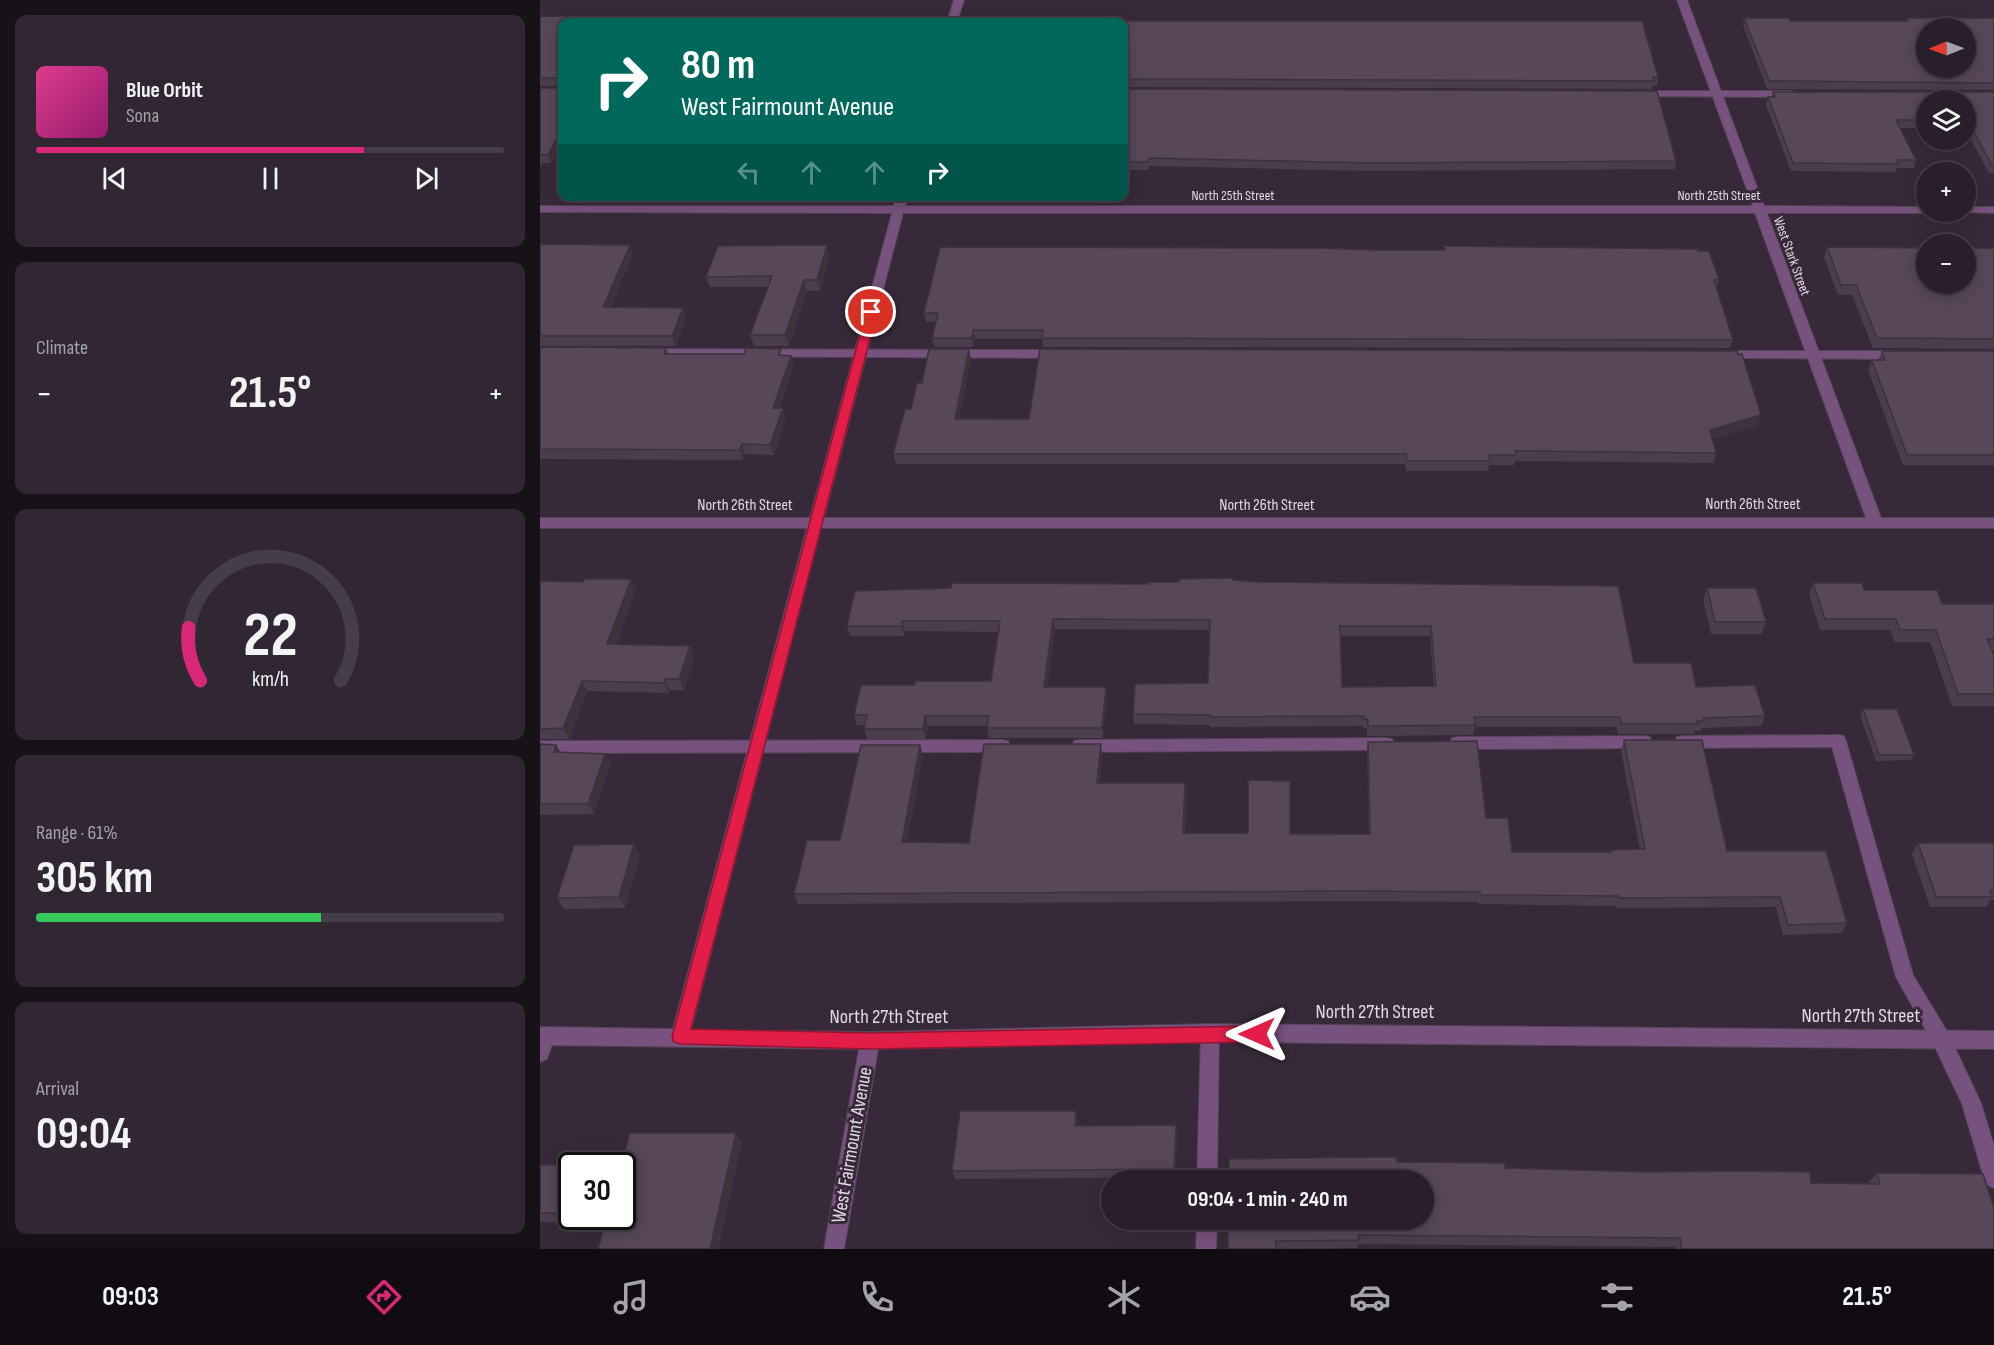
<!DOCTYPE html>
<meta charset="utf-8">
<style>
body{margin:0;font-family:"Sofia Sans Condensed",sans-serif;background:#312733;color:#f1f3f6;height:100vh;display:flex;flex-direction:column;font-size:22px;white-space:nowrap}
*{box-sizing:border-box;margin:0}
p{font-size:20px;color:#a5a2a9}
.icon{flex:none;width:33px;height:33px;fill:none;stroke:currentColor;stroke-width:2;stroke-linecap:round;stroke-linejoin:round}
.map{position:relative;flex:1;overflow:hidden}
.panel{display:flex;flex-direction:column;gap:15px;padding:15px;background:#171118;width:540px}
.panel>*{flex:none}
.banner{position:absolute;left:18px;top:18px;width:570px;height:183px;border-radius:12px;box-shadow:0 3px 15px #0003,0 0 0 2px #453d47;background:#00695c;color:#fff;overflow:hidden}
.needle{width:39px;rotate:269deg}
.controls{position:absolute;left:1376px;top:18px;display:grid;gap:12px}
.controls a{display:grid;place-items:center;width:60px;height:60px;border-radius:50%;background:#291f2b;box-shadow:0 3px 15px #0003,0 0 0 2px #453d47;font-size:30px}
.speed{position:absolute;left:18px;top:1152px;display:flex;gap:12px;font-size:30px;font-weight:700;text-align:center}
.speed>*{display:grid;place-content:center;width:78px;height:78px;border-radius:50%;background:#291f2b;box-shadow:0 3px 15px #0003,0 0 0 2px #453d47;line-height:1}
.speed .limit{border:3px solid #111;border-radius:9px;background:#fff;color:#111}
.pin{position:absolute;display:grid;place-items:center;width:51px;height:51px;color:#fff;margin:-26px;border:3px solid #fff;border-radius:50%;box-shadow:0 2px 6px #0007}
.me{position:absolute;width:66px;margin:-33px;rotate:270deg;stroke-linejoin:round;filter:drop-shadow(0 0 4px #0008)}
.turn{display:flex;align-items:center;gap:21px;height:126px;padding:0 24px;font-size:27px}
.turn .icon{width:78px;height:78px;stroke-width:2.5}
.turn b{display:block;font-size:42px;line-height:51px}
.lanes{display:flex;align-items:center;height:57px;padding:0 24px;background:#0003;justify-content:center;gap:30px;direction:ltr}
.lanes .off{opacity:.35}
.big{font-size:45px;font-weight:700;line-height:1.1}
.panel .card{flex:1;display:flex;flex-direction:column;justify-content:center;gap:9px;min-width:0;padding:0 21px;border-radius:12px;background:#312733}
.panel .dial{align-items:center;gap:0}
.dial svg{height:156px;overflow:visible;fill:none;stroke:#453d47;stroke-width:7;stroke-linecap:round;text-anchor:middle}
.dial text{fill:#f1f3f6;stroke:none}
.song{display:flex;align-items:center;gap:18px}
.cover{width:72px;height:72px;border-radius:9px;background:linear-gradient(135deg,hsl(330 70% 55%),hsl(320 70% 35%))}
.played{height:6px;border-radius:3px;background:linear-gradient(90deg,#db2777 70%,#453d47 70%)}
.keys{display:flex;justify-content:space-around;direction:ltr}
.heat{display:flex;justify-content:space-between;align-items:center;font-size:33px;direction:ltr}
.charge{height:9px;border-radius:4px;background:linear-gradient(90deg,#34c759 61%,#453d47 0)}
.trip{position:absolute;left:561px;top:1170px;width:333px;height:60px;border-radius:30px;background:#291f2b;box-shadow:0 3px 15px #0003,0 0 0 2px #453d47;font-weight:700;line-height:60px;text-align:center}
.menu{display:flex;height:96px;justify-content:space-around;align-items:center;background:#100c11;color:#a5a2a9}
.menu .icon{width:42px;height:42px}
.menu .active{color:#db2777}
.menu b{font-size:27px;color:#f1f3f6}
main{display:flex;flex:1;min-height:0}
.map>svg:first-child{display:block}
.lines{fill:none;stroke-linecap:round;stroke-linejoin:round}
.lane-casing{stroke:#524554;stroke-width:2}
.street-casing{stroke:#524554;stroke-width:2}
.lane{fill:#78527e;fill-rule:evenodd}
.street{fill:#78527e;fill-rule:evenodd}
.wall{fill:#4b3d4d;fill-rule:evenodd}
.shaded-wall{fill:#3d323e}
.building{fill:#574759;stroke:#3d323e;stroke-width:1.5;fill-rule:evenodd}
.route{fill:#e11d48;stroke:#92132f;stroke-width:1.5}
.labels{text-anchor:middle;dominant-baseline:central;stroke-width:6;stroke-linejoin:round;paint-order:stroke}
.far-street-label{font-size:14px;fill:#e2d8e3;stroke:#372939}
.street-label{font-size:16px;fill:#e2d8e3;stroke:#372939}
.near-street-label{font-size:20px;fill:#e2d8e3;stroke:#372939}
</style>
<main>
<section class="panel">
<div class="card">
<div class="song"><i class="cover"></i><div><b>Blue Orbit</b><p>Sona</p></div></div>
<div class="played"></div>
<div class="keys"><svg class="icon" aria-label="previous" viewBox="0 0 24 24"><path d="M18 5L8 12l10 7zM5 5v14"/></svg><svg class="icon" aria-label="pause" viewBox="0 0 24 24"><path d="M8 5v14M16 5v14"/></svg><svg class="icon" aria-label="next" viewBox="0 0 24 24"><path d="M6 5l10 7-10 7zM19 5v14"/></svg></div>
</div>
<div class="card"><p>Climate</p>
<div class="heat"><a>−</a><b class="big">21.5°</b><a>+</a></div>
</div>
<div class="card dial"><svg viewBox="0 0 100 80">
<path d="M14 69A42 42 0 1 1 86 69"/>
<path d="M14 69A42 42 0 0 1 8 42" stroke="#db2777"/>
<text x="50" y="56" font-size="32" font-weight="700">22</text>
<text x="50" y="72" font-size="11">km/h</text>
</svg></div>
<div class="card"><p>Range · 61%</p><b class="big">305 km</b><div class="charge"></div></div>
<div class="card"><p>Arrival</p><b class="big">09:04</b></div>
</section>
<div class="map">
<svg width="1454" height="1249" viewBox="0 0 1454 1249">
<rect width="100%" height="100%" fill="#372939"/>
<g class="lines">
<defs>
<path id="lane" d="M1099 91H1252L1257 94 1252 97 1095 96 1094 94Z
M110 349 518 350 524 354 518 358 106 356 104 353 106 350Z
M1184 351H1361L1367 355 1361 359 1179 358 1178 355 1179 352Z
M1298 735 1304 736 1306 741 1373 975 1408 1033 1441 1103 1454 1146V1188L1447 1185 1444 1178 1422 1104 1394 1045 1356 977 1292 747 1143 748 1137 747 1135 742 1137 737 1143 736Z
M1104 736 1110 737 1112 742 1110 747 1104 748 918 749 912 748 910 743 912 738 918 737Z
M846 738 852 739 854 744 852 749 846 750 540 752 534 751 532 746 534 741 540 740Z
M462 740 468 741 470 746 468 751 462 752 0 753V741Z
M670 1024 677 1027 679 1033 677 1180H657L661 1033 663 1027Z
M6 1027 13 1030 15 1036 7 1059 0 1062V1030Z
M657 1220H677L676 1249H656Z"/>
<path id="street" d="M414 0H424L417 22H407Z
M1137 0H1147L1224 206 1386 207V212H1391L1386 213H1227L1341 518H1454V528H281L151 1030 330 1032 670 1024 1454 1031V1049L670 1042 338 1049 304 1249H284L319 1049 0 1045V1027L133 1029 267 528H0V518H270L352 213 0 212V206H354L356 196H368L365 206H1213ZM363 213H1215L1326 518H284Z
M1425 207H1454V213L1421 212H1425Z"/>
</defs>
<!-- lane casing -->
<use href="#lane" class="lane-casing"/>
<!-- street casing -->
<use href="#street" class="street-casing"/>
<!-- lane -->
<use href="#lane" class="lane"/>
<!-- street -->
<use href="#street" class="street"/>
</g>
<!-- wall -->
<path class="wall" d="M0 16 22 22V142L11 163H2L0 166V88H19L21 86H0Z
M457 17H533V21H1102L1118 77 1117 85H1113L1112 89 584 87V89V22H455Z
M1204 18 1250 21H1366L1367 18H1454V90L1227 89 1203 25Z
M584 89 1136 161 1135 169 830 171 609 166V170H584Z
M1233 92H1454V173H1449L1425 129V100H1386V128H1360L1376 160 1374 168H1357L1356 172 1251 171 1226 105 1228 97H1231Z
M0 244 93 255 71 307 147 319 135 346H0Z
M904 246 1158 251 1179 280 1177 289 1193 340 1190 348 503 347 502 339H435L433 347H394L392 338 396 322H386L384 313 835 250H904Z
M1287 247 1454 248V349L1333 348 1312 295H1298L1284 257Z
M289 256 280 291H267L249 346H214L210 335 228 287H170L166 277Z
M0 347 126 348 129 354 243 356 254 366 240 408 246 418 234 455 205 454 203 460 0 459Z
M1342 351H1454V465H1363L1328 370 1332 360H1338Z
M431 359 419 419 1221 415 1218 425 1172 439 1176 453 1173 463 975 461 974 465H949L948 471H866L865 464H356L353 454 382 383Z
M91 579 96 589 76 644 150 646 155 656 144 690H130L129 693 47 691 29 739H0V581L43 582Z
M693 580 1094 663 1156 687 1225 716 1221 726 1162 728 1160 731H1155L1154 734H1078L1077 727H935L933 735 827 736V728H823V726L670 727V725L594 724 593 714 668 683 670 630 515 629 507 687H566L567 696 563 738H449L447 726H388L386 739H327L324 729 325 725H317L314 715 375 685 451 681 459 632 365 631 364 636H310L307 626 609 584 639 582ZM800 636H890L894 686 802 687Z
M1273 583 1324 590 1402 604H1454V650H1452L1454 655V706H1412L1390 642H1355L1350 630H1280L1269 594Z
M1167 588 1226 622 1221 634H1171L1163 600Z
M1323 709 1374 755 1371 760 1336 761 1320 715Z
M1084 740 1187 851 1307 923 1301 933 1243 935 1236 907 1076 908V906L939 904 938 902 809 901 258 904 254 894 300 840 383 755 367 842 429 843 562 754 559 783H645L646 793 645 833 829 834 827 752 828 742 946 818 972 852H1070L1071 850 1100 849 1081 751Z
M0 744 16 745 20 752 71 764 54 814 0 815Z
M1454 842V900H1450L1446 907H1390L1372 854 1378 843H1453Z
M94 844 100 856 85 908 24 909 17 898Z
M536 1111 538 1120 537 1126 637 1134 635 1177 415 1179 412 1171Z
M202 1142 178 1249H58L65 1222H0V1165H81ZM32 1166 82 1216H32Z
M857 1162 1271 1183H1330L1329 1182 1337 1173 1454 1249H1136L1135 1247 818 1244 817 1248 688 1249Z"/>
<!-- shaded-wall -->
<path class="shaded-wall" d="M22 128V142L11 163 8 155Z
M90 245 93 255 67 317 63 307Z
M287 245 289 256 280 291 277 280Z
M264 280 267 291 249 346 245 335Z
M143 308 147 319 135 346 132 336Z
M433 330 435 339 433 347 432 338Z
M429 349 431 359 417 429 415 419Z
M251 356 254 366 236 418 233 408Z
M243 408 246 418 234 455 230 445Z
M1221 415 1218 425 1167 440 1170 430Z
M202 444 205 454 203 460 199 450Z
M91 579 96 589 73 655 67 644Z
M513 619 515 629 506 696 504 687Z
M362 621 365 631 364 636 362 626Z
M150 646 155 656 144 690 139 679Z
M125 679 130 690 129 693 124 683Z
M42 681 47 691 29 739 23 728Z
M566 687 567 696 563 738 562 728Z
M385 716 388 726 386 739 383 729Z
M561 744 562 754 559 793 557 783Z
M16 745 22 755 14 752Z
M380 745 383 755 365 852 362 842Z
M65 754 71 764 54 814 48 804Z
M645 783 646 793 644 843 643 833Z
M94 844 100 856 85 908 79 897Z
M536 1111 538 1120 537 1134 535 1126Z
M636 1125 637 1134 635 1177 634 1169Z
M196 1133 202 1142 178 1249H170Z"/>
<!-- building -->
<path class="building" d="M0 16 360 18 358 22H22V128L8 155H0V88H19L21 86 19 78H0Z
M457 17H533L532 21H1102L1118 77H1113L1114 81 584 79V22H455Z
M1204 18H1249L1250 21H1369L1367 18H1454V83L1229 81ZM1386 28H1425V68H1386Z
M584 89 1117 91 1136 161 831 163 609 158 608 162H584Z
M1233 92H1454V165H1452L1428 121H1425V100H1386V120H1356L1376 160H1357L1358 164 1253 163 1228 97H1235Z
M0 244 90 245 63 307 143 308 132 336H0Z
M287 245 277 280H264L245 335H210L232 276 166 277 178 246Z
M904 246 1157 249 1158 251H1169L1179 280H1174L1193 340 502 338 503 330H433L432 338H392L398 313H384L400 247 777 248 835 250H905Z
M1287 247 1386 248V284H1425V248H1454V339L1337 338 1316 285H1301Z
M0 347 126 348 124 354H204L206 348 241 349 239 355 251 356 233 408H243L230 445 202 444 199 450 0 449Z
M389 349H429L415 419H489L500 349 1197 351 1198 354H1202L1221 415 1170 430 1176 453 975 451 976 455H949L950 461H867L866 454H353L365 409H371L377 383H382Z
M1342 351H1454V455H1367L1332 360H1345Z
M693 578V580L720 582 1078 586 1094 663H1151L1156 687 1215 685 1225 716 1163 718 1164 721H1157L1158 724H1081L1080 717H934L935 725 828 726V719H824V716L670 717V715L593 714 595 684 668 683 670 620 513 619 504 687H566L562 728H447L449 716H385L383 729H324L327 715H314L321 685H375V681H451L460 621H362V626H307L315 591 411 588 412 583 609 584V582H639V579ZM800 626H891L896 686 802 687Z
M45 579H91L67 644 150 646 139 679H125L124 683 42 681 23 728 0 729V581L43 582Z
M1273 583H1322L1324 590H1397L1402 604H1454V639H1447L1454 655V694H1418L1396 630H1360L1356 619H1285Z
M1167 588H1216L1226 622H1175Z
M1323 709H1357L1374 755H1339Z
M1084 740H1162L1187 851H1286L1307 923 1248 925 1240 897 1079 898V896L941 895 940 892 810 891 254 894 267 840H300L321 745H380L362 842 429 843 444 744H561L557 783H645L643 833H708V780L750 781V834H830L828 742 937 741 946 818H968L972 852H1071V850L1105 849Z
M0 744 16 745 14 752 65 754 48 804H0Z
M1378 843H1454V890H1450L1453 897H1396Z
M94 844 79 897 17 898 34 845Z
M420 1111H536L535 1126 636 1125 634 1169 412 1171Z
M90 1133H196L170 1249H58L67 1216H82V1166H32V1213H0V1165H81Z
M857 1157V1162L965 1163V1168L1107 1172 1200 1171 1270 1172 1271 1183 1340 1184 1337 1173 1443 1174 1454 1208V1249H1142L1140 1238 818 1235 819 1240 736 1241V1249H688V1220H884V1180H689V1159Z"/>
<!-- route -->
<path class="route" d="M331 309 337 312 151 1029 330 1033 717 1026 723 1028 726 1034 723 1039 717 1042 330 1049 140 1044 134 1042 132 1037 326 312Z"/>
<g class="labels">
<!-- far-street labels -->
<g class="far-street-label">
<text x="693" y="195">North 25th Street</text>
<text x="1179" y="195">North 25th Street</text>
<text transform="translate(1252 256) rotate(70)">West Stark Street</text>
</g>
<!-- street labels -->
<g class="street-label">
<text x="1213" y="504">North 26th Street</text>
<text x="205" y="505">North 26th Street</text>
<text x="727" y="505">North 26th Street</text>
</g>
<!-- near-street labels -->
<g class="near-street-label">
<text x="835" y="1012">North 27th Street</text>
<text x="1321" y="1016">North 27th Street</text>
<text x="349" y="1017">North 27th Street</text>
<text transform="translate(312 1145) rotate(-80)">West Fairmount Avenue</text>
</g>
</g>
</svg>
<div class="controls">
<a><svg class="needle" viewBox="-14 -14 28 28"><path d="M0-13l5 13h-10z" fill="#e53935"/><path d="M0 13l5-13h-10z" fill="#a5a2a9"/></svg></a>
<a><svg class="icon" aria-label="layers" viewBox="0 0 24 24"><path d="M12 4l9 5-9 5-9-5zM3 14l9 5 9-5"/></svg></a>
<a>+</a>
<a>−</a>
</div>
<div class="speed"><div class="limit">30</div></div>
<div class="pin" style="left:331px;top:312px;background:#d93025"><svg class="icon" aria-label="arrive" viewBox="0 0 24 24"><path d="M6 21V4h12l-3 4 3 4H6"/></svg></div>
<svg class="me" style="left:717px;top:1034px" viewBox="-20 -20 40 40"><path d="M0-17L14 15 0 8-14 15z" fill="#e11d48" stroke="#fff" stroke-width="4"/></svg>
<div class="trip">09:04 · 1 min · 240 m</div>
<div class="banner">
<div class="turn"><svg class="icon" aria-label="right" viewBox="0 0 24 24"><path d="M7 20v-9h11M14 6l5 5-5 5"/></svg><div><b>80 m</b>West Fairmount Avenue</div></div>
<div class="lanes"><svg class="icon off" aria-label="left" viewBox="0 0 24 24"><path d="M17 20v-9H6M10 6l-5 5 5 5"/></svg><svg class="icon off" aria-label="ahead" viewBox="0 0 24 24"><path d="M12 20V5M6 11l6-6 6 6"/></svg><svg class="icon off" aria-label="ahead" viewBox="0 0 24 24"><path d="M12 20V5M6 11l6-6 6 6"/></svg><svg class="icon" aria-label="right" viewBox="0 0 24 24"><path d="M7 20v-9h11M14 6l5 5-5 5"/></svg></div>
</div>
</div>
</main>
<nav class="menu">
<b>09:03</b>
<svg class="icon active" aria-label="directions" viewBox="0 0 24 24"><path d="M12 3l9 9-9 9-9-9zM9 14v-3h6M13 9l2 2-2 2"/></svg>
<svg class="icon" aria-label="music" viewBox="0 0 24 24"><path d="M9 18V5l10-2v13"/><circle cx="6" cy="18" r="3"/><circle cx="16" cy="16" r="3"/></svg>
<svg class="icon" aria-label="phone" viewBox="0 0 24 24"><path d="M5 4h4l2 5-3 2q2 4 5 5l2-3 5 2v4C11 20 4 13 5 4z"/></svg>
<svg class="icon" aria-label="climate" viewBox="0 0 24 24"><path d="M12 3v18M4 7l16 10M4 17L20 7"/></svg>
<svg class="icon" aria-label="car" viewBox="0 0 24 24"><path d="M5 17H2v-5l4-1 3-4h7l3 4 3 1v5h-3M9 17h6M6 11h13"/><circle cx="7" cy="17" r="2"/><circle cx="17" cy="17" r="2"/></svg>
<svg class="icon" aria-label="filters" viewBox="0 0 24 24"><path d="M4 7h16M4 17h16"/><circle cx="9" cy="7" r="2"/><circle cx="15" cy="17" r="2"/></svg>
<b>21.5°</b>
</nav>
